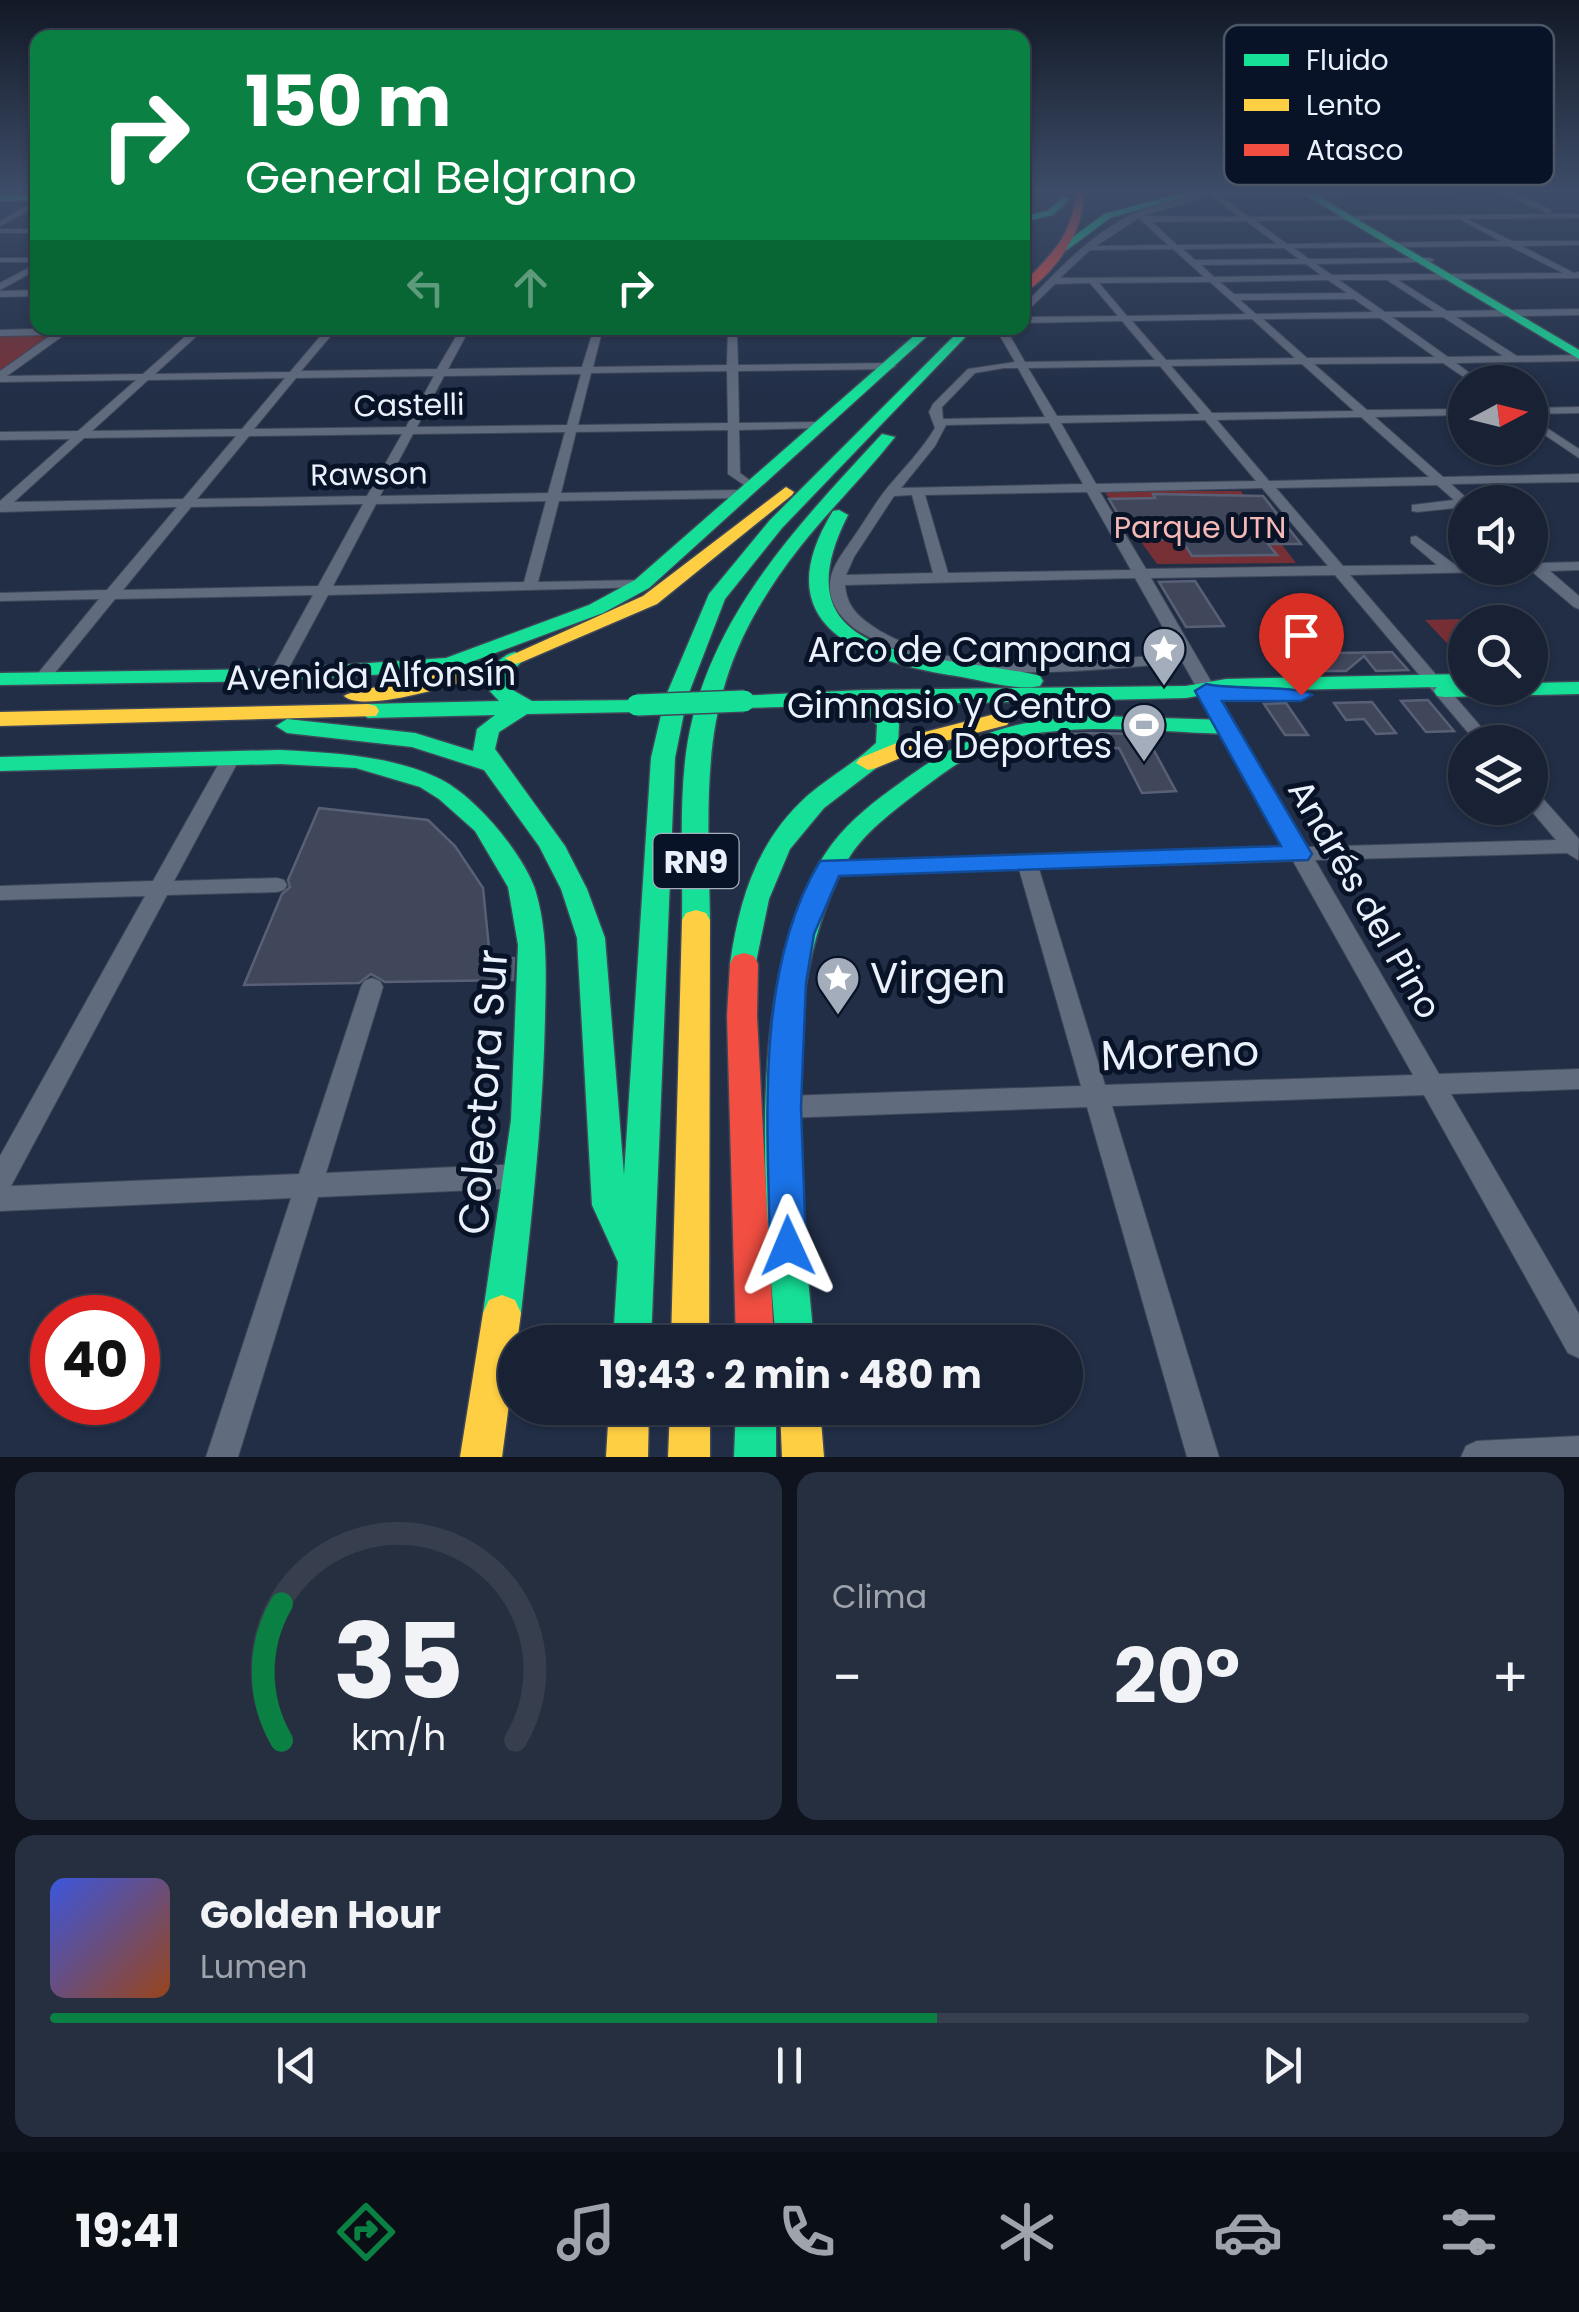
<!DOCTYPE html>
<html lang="es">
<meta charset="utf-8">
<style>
body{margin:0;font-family:Poppins,sans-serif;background:#262f40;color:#f1f3f6;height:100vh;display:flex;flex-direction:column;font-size:38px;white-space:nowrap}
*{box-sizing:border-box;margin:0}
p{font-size:32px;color:#9fa4ac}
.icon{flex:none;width:55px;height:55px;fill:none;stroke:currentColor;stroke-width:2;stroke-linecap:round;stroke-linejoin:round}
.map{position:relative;height:1457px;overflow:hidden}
.drawer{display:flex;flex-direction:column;gap:15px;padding:15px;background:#0e131d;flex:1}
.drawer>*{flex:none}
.guide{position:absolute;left:30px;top:30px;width:1000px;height:305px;border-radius:20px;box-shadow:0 2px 8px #0004,0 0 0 2px #373f4f;background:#0b8043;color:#fff;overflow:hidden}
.needle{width:65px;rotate:83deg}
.fabs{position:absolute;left:1448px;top:365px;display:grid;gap:20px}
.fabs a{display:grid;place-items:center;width:100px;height:100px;border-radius:50%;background:#192234;box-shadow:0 2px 8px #0004,0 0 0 2px #373f4f;font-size:50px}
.speed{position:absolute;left:30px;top:1295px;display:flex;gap:20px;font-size:50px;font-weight:700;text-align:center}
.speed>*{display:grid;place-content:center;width:130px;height:130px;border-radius:50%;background:#192234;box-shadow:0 2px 8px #0004,0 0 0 2px #373f4f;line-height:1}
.speed .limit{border:15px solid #d22;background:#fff;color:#111}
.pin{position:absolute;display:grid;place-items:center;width:85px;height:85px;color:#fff;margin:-102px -42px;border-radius:50% 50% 50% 0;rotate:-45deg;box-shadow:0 0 10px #0007}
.pin .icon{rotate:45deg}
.me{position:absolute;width:110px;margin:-55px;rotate:359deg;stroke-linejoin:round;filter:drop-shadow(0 0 8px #0008)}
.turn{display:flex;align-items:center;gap:35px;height:210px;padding:0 50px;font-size:45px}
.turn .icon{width:130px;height:130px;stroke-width:2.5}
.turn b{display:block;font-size:70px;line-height:85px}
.lanes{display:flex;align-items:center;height:95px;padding:0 50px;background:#0003;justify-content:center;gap:50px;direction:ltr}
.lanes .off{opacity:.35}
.big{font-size:75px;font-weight:700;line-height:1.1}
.drawer .tile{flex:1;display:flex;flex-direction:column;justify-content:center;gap:15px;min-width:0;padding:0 35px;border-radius:20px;background:#262f40}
.drawer .dial{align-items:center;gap:0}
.dial svg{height:260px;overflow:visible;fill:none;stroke:#373f4f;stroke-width:7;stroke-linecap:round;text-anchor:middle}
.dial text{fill:#f1f3f6;stroke:none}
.song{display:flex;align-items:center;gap:30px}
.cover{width:120px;height:120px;border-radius:15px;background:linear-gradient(135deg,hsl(230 70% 55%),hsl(20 70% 35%))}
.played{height:10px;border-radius:5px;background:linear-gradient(90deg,#0b8043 60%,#373f4f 60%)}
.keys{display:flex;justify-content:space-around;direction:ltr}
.heat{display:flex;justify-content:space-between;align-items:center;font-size:55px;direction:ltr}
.drawer .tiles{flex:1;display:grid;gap:15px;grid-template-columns:1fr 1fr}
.tile:last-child{grid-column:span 2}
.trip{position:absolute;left:498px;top:1325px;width:585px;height:100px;border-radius:50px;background:#192234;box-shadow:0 2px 8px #0004,0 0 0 2px #373f4f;font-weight:700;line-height:100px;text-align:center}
.menu{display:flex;height:160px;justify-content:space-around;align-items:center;background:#0a0e15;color:#9fa4ac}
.menu .icon{width:70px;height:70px}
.menu .selected{color:#0b8043}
.menu b{font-size:45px;color:#f1f3f6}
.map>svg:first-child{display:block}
.green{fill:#763035}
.building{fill:#40475b;stroke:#596075;stroke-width:2.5}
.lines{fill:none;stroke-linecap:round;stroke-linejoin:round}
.street-casing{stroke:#3f4758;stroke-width:2}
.fast-casing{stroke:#3f4758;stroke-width:3}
.slow-casing{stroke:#3f4758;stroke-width:3}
.jam-casing{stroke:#3f4758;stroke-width:3}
.street{fill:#616b7e;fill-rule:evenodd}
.fast{fill:#16e098;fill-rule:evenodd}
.slow{fill:#ffcf43;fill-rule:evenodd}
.jam{fill:#f24e42;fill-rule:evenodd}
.fast-bridge-casing{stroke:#3f4758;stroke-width:24;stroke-linecap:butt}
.fast-bridge{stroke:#16e098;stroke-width:21}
.route{fill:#1a73e8;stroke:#114b97;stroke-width:2.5}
.labels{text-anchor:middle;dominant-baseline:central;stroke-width:10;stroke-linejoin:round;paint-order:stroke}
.far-street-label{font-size:30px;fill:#eaf1fc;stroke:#091327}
.far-park-label{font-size:30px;fill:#f4b8b5;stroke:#091327}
.shield{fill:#091327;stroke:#a6aebc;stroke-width:2.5}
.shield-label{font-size:32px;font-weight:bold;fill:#eaf1fc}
.poi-label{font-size:35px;fill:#eaf1fc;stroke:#091327;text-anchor:end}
.street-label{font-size:35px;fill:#eaf1fc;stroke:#091327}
.near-poi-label{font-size:42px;fill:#eaf1fc;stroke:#091327;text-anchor:start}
.near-street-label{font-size:42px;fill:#eaf1fc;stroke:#091327}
.key{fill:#091327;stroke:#4c5667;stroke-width:2.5}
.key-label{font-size:28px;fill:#eaf1fc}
</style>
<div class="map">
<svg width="1579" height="1457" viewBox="0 0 1579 1457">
<rect width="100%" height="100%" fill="#212e46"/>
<!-- green -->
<path class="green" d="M53 334 0 372V335Z
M1104 491H1241L1296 563 1157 564Z
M1506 618 1511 622H1465V659H1462L1425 620Z"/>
<!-- building -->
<path class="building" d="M1153 494 1263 496 1301 544H1268L1277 555 1192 556 1181 539 1133 540 1109 499 1155 498Z
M1195 581 1224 626 1186 627 1159 582Z
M1323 632 1338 653 1392 652 1408 670 1376 671 1364 656 1346 671H1318L1291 633Z
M1428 700 1454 731 1426 732 1401 701Z
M1372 702 1396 733 1376 734 1364 719 1346 720 1334 703Z
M1286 703 1308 735H1285L1264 704Z
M1090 733 1145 734 1176 791 1142 793 1119 748 1077 751 1068 734Z
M319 808 428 820 455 846 483 888 490 958H514L513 980 385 982 371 974 359 983 244 985 282 894 290 887 288 880Z"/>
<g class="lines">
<defs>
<path id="street" d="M1205 192H1457L1221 197 1249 217 1549 214 1500 192H1510L1552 210 1549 214H1579V218L1467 219 1512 241H1579V245L1522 246 1574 273 1579 272V278L1398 280 1447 311 1579 309V315L1456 317 1517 356 1579 355V361L1456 363 1482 382H1471L1443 363 1314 364 1367 410 1465 409V415L1375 417 1443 477 1579 474V482L1451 484 1471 502H1465V507L1417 512 1412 511V505L1454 500 1437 485 1276 488 1343 566 1437 565 1411 543V537L1416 536 1454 564H1465V568H1494L1487 572 1350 575 1494 742H1476L1335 575 1151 578 1307 847 1556 840 1529 808 1530 790 1537 792 1579 839 1578 860 1567 853 1315 860 1439 1074 1579 1069V1089L1451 1094 1579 1314V1358L1568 1353 1424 1095 1112 1106 1219 1457H1187L1087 1107 784 1118 775 1114 771 1107 775 1100 784 1096 1081 1086 1019 869 829 875 822 873 819 868 822 863 1286 848 1183 663C1076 670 959 690 862 633 843 622 825 601 831 577 834 563 845 550 853 538 865 521 875 503 888 487 904 468 922 450 935 428L929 412 933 404 968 369 1015 362 1000 336 1005 328H1014L1010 336 1025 362 1155 360 1122 321 1022 323V317L1118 316 1090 283 1055 284 1022 316V307C1057 271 1092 232 1137 212 1157 203 1183 198 1205 192ZM1210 195 1240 217 1144 216ZM1139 218 1168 245 1096 246ZM1460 219 1500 241 1287 244 1256 221ZM1246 221 1277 244 1177 245 1152 222ZM1509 246 1563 273 1332 275 1316 264 1430 262 1434 260 1430 258 1309 259 1294 248ZM1284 248 1299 259 1195 260 1183 249ZM1173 249 1204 277 1060 278 1090 250ZM1306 264 1321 275 1214 277 1201 265ZM1328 280 1347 293 1234 294 1220 282ZM1339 280H1387L1435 311 1385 312ZM1210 282 1246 314 1127 316 1099 283ZM1354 299 1373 312 1256 314 1240 300ZM1392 317H1443L1503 356 1448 357ZM1380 318 1435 357 1307 358 1263 319ZM1252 319 1295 358 1166 360 1132 321ZM1302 364 1354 411 1212 413 1171 366ZM1160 366 1200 414 1057 416 1028 368ZM1004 368H1018L1045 417 943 419 942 407 975 373ZM1361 417 1429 477 1269 481 1217 420ZM1205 420 1256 481 1096 484 1061 423ZM1049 423 1083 484 901 488 935 446 946 425ZM1262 488 1328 566 1146 569 1100 492ZM1087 492 1131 570 948 573 925 495ZM912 495 933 573 846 575 854 557 894 496ZM1135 578 1178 654C1082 660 968 681 880 631 861 619 847 609 845 585ZM1293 861 1413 1075 1105 1085 1039 869Z
M30 204 37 206 0 226V221Z
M0 229H38V233H0Z
M0 258H38V262H0Z
M38 263V269L0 290V283Z
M38 290V296L0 297V291Z
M63 328H409L404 331 334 332 301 371 437 369 461 328H470L448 369 582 367 594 328H603L593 367 727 365 728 328H736L737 330 767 328 737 336 738 365 891 363 896 366 891 369 738 371 739 423 819 422 825 425 819 428 739 430 740 473 756 485 750 489 728 474V430L576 432 561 493 740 490 746 494 740 498 559 501 538 582 642 580 649 584 647 587 328 595 285 675 277 680 269 675 313 595 115 599 49 680 43 682 35 677 99 599 0 601V593L107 590 177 507 0 512V501L70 439 0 440V432L78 431 136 380 0 382V371L51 335 0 336V330ZM324 332 290 372 155 374 200 333ZM188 334 143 374 7 376 64 335ZM727 371 728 423 578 425 591 373ZM581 374 567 425 417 427 444 376ZM434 376 406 427 254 429 296 378ZM285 378 242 429 92 431 148 380ZM565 432 548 493 380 496 413 434ZM402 434 367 496 197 499 249 436ZM236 436 183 499 14 502 84 438ZM546 501 524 582 333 586 376 504ZM363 504 318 586 123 590 191 507Z
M1579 407V413L1530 414V408Z
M1530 417 1579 449V458L1530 425Z
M1530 557 1540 563 1579 562V570L1550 571 1579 596V609L1574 607 1530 570Z
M231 753 240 758 174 881 277 878 284 880 287 885 284 890 277 892 167 895 11 1186 299 1174 361 987 364 981 372 978 380 981 383 987 326 1173 522 1164 531 1168 535 1176 531 1184 522 1188 318 1197 238 1457H206L291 1198 0 1211V1156L145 896 0 900V886L153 881 222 758Z
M1579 1436V1457H1461L1466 1446 1477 1441Z"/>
<path id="fast" d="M1186 192H1201L1110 218 1067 250 1058 248 1104 214Z
M1300 192H1311L1579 350V359Z
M38 194V200L0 201V195Z
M1063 197 1070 199 1053 215 1022 222V216L1047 211Z
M923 328H936L649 588 603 613 449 670 277 681 0 685V673L277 669 446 658 589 605 635 580Z
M962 328H974L782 528 725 599 687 698 675 758 651 1342H613L618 1262 592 1205 577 938 561 889 539 846 484 770 412 747 287 733 276 726 287 719 415 733 473 751 477 729 495 715 368 718 357 711 368 704 499 701 487 688C491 671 497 656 515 652L525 658 512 672 509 688 532 701 645 700 648 705 637 712 527 714 499 732 495 749 565 846 587 889 605 938 624 1175 651 758 665 698 709 594 770 520Z
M882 434 895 437C865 475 830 509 800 547 698 677 707 764 710 920L706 927 696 930 686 927 682 920C683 865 679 808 686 753 704 622 796 527 882 434Z
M839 510 848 515C770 668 946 653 1040 676L1043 681 1040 686C1017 691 985 681 962 677 865 663 761 628 833 511Z
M1465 674V688H1530V683L1579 682V694L1445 697 1437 696 1434 691 1437 687 1226 691 1186 698 882 705 899 724 898 745 880 765 824 808 790 849 769 899 754 972 744 975 734 972 730 964C739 900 757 841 807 796 829 777 855 763 876 743L877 725 859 705 744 708 733 701 736 696 863 690 1186 686 1226 679Z
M1097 716 1226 720 1237 727 1226 734C1159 732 1088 723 1021 736 984 743 951 767 922 789 895 810 862 833 846 863 771 1001 801 1192 814 1342H776C764 1199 743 965 832 844 851 819 875 801 900 783 965 734 1016 718 1097 716Z
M280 750C333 753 387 755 436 777 473 793 522 852 535 889 548 931 546 975 545 1017 543 1118 532 1213 521 1313L515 1326 502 1331 489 1326 483 1313 511 1120 518 945 508 887 475 831 439 799 420 787 356 768 280 764 0 771V757Z
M736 1408H776V1457H734Z"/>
<path id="slow" d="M786 487 794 492 792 495 657 604 522 662 515 664 505 658 643 596Z
M467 669 478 675 474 679C449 686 362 713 344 696 351 690 448 673 467 669Z
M368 704 376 706 379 711 376 716 0 726V712Z
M999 713 1007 715 1010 720 1007 725 937 743 876 768 868 770 856 763 860 758 921 733Z
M696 910 706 913 710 920 709 1342H671L682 920 686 913Z
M502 1295 515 1300 521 1313 502 1457H460L483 1313 489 1300Z
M609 1408H649L648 1457H606Z
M670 1408H710V1457H668Z
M780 1408H820L824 1457H782Z"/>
<path id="jam" d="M1076 192H1084C1084 232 1056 273 1022 294V284C1050 257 1074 233 1076 192Z
M744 953 754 956 758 964 757 1016 774 1342H736L727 1016 730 964 734 956Z"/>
</defs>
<!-- street casing -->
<use href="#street" class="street-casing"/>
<!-- fast casing -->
<use href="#fast" class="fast-casing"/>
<!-- slow casing -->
<use href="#slow" class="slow-casing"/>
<!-- jam casing -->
<use href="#jam" class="jam-casing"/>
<!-- street -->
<use href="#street" class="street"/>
<!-- fast -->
<use href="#fast" class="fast"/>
<!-- slow -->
<use href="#slow" class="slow"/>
<!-- jam -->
<use href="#jam" class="jam"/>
<defs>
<path id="fast-bridge" d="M637 705 744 701"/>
</defs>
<!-- fast-bridge casing -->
<use href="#fast-bridge" class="fast-bridge-casing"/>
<!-- fast-bridge -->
<use href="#fast-bridge" class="fast-bridge"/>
</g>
<!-- sky -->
<linearGradient id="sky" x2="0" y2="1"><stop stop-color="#121926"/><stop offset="0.48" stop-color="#3d4c68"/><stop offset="1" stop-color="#3d4c68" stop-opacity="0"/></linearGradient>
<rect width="1579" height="396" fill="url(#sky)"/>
<!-- route -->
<path class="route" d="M1206 684C1230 690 1301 685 1312 695L1301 701H1222L1312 854 1308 860 839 876 814 934 806 983 801 1107 806 1246 801 1258 788 1263 775 1258 770 1246C768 1123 754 971 820 861L1281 846 1195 691Z"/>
<!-- icons -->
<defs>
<symbol id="sight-pin" viewBox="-11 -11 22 30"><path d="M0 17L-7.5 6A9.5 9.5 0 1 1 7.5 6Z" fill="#a4adbc" stroke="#091327"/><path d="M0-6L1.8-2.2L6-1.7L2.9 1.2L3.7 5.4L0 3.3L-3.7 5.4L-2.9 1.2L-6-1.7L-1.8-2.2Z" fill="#fff"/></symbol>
<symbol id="stadium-pin" viewBox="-11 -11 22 30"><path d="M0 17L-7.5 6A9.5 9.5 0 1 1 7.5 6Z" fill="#a4adbc" stroke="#091327"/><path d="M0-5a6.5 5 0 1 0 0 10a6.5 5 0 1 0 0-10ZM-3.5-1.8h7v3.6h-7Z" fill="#fff"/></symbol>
</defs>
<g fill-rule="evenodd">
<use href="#sight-pin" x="1139" y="624" width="50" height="68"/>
<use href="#stadium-pin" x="1119" y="700" width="50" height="68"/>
<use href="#sight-pin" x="813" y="953" width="50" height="68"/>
</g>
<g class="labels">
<!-- far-street labels -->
<g class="far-street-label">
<text transform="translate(409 405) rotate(-1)">Castelli</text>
<text transform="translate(369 474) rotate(-1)">Rawson</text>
</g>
<!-- far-park labels -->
<g class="far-park-label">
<text x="1200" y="527">Parque UTN</text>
</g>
<!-- shield labels -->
<rect class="shield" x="653.5" y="834" width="85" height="54" rx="8"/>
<g class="shield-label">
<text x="696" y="861">RN9</text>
</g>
<!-- poi labels -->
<g class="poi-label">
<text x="1132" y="649">Arco de Campana</text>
<text x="1112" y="705">Gimnasio y Centro<tspan x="1112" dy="40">de Deportes</tspan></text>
</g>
<!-- street labels -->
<g class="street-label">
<text transform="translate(371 675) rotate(-1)">Avenida Alfonsín</text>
<text transform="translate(1365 899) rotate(60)">Andrés del Pino</text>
</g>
<!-- near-poi labels -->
<g class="near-poi-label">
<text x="870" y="978">Virgen</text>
</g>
<!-- near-street labels -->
<g class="near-street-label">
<text transform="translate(1180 1053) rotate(-2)">Moreno</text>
<text transform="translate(483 1092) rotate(-86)">Colectora Sur</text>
</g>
</g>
<!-- legend -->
<rect x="1224" y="25" width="330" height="160" rx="15" class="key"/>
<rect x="1244" y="54" width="45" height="12" fill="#16e098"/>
<rect x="1244" y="99" width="45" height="12" fill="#ffcf43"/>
<rect x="1244" y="144" width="45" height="12" fill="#f24e42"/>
<g class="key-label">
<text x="1306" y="70">Fluido</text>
<text x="1306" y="115">Lento</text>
<text x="1306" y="160">Atasco</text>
</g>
</svg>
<div class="fabs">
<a><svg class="needle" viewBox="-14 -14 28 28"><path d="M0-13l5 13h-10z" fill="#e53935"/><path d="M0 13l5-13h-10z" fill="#9fa4ac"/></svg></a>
<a><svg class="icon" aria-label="sound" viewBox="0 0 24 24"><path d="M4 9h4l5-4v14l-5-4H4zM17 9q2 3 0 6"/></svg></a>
<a><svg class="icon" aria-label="search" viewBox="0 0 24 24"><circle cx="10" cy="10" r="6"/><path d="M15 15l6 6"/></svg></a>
<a><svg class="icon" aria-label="layers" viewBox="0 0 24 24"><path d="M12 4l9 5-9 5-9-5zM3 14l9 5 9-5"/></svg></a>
</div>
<div class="speed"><div class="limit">40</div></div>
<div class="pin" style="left:1301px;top:695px;background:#d93025"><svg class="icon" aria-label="arrive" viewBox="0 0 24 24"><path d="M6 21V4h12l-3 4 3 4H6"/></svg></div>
<svg class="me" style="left:788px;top:1246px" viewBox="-20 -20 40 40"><path d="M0-17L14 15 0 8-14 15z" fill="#1a73e8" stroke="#fff" stroke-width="4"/></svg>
<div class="trip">19:43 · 2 min · 480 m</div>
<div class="guide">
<div class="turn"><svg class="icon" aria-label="right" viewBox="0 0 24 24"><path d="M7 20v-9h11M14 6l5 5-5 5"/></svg><div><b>150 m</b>General Belgrano</div></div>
<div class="lanes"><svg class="icon off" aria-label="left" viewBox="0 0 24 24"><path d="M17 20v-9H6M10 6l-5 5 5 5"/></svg><svg class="icon off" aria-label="ahead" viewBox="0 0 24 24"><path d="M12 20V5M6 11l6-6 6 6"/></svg><svg class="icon" aria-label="right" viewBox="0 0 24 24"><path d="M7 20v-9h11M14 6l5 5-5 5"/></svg></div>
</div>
</div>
<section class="drawer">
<div class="tiles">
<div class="tile dial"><svg viewBox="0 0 100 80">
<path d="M14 69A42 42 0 1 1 86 69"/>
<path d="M14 69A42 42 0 0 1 14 27" stroke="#0b8043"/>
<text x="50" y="56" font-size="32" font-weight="700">35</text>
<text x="50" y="72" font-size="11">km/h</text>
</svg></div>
<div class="tile"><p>Clima</p>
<div class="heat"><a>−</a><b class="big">20°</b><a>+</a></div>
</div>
<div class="tile">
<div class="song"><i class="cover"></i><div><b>Golden Hour</b><p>Lumen</p></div></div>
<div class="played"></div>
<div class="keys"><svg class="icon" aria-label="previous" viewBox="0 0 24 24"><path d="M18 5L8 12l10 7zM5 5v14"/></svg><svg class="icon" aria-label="pause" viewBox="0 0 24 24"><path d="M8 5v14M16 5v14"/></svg><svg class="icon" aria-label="next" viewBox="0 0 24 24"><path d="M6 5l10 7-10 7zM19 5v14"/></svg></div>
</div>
</div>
</section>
<nav class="menu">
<b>19:41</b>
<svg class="icon selected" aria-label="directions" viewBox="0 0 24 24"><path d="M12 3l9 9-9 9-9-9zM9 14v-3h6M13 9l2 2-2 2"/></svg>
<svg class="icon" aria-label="music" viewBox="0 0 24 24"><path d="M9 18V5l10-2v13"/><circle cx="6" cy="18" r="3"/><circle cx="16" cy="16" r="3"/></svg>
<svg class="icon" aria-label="phone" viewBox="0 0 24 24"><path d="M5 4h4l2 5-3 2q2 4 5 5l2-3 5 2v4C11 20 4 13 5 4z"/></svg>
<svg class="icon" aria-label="climate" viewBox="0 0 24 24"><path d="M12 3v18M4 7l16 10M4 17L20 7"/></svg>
<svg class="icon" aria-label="car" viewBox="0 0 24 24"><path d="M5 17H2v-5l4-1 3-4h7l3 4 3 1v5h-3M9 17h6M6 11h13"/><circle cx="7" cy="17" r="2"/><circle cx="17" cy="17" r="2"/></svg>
<svg class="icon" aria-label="filters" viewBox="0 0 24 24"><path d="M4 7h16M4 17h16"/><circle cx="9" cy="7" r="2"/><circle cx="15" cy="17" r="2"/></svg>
</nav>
